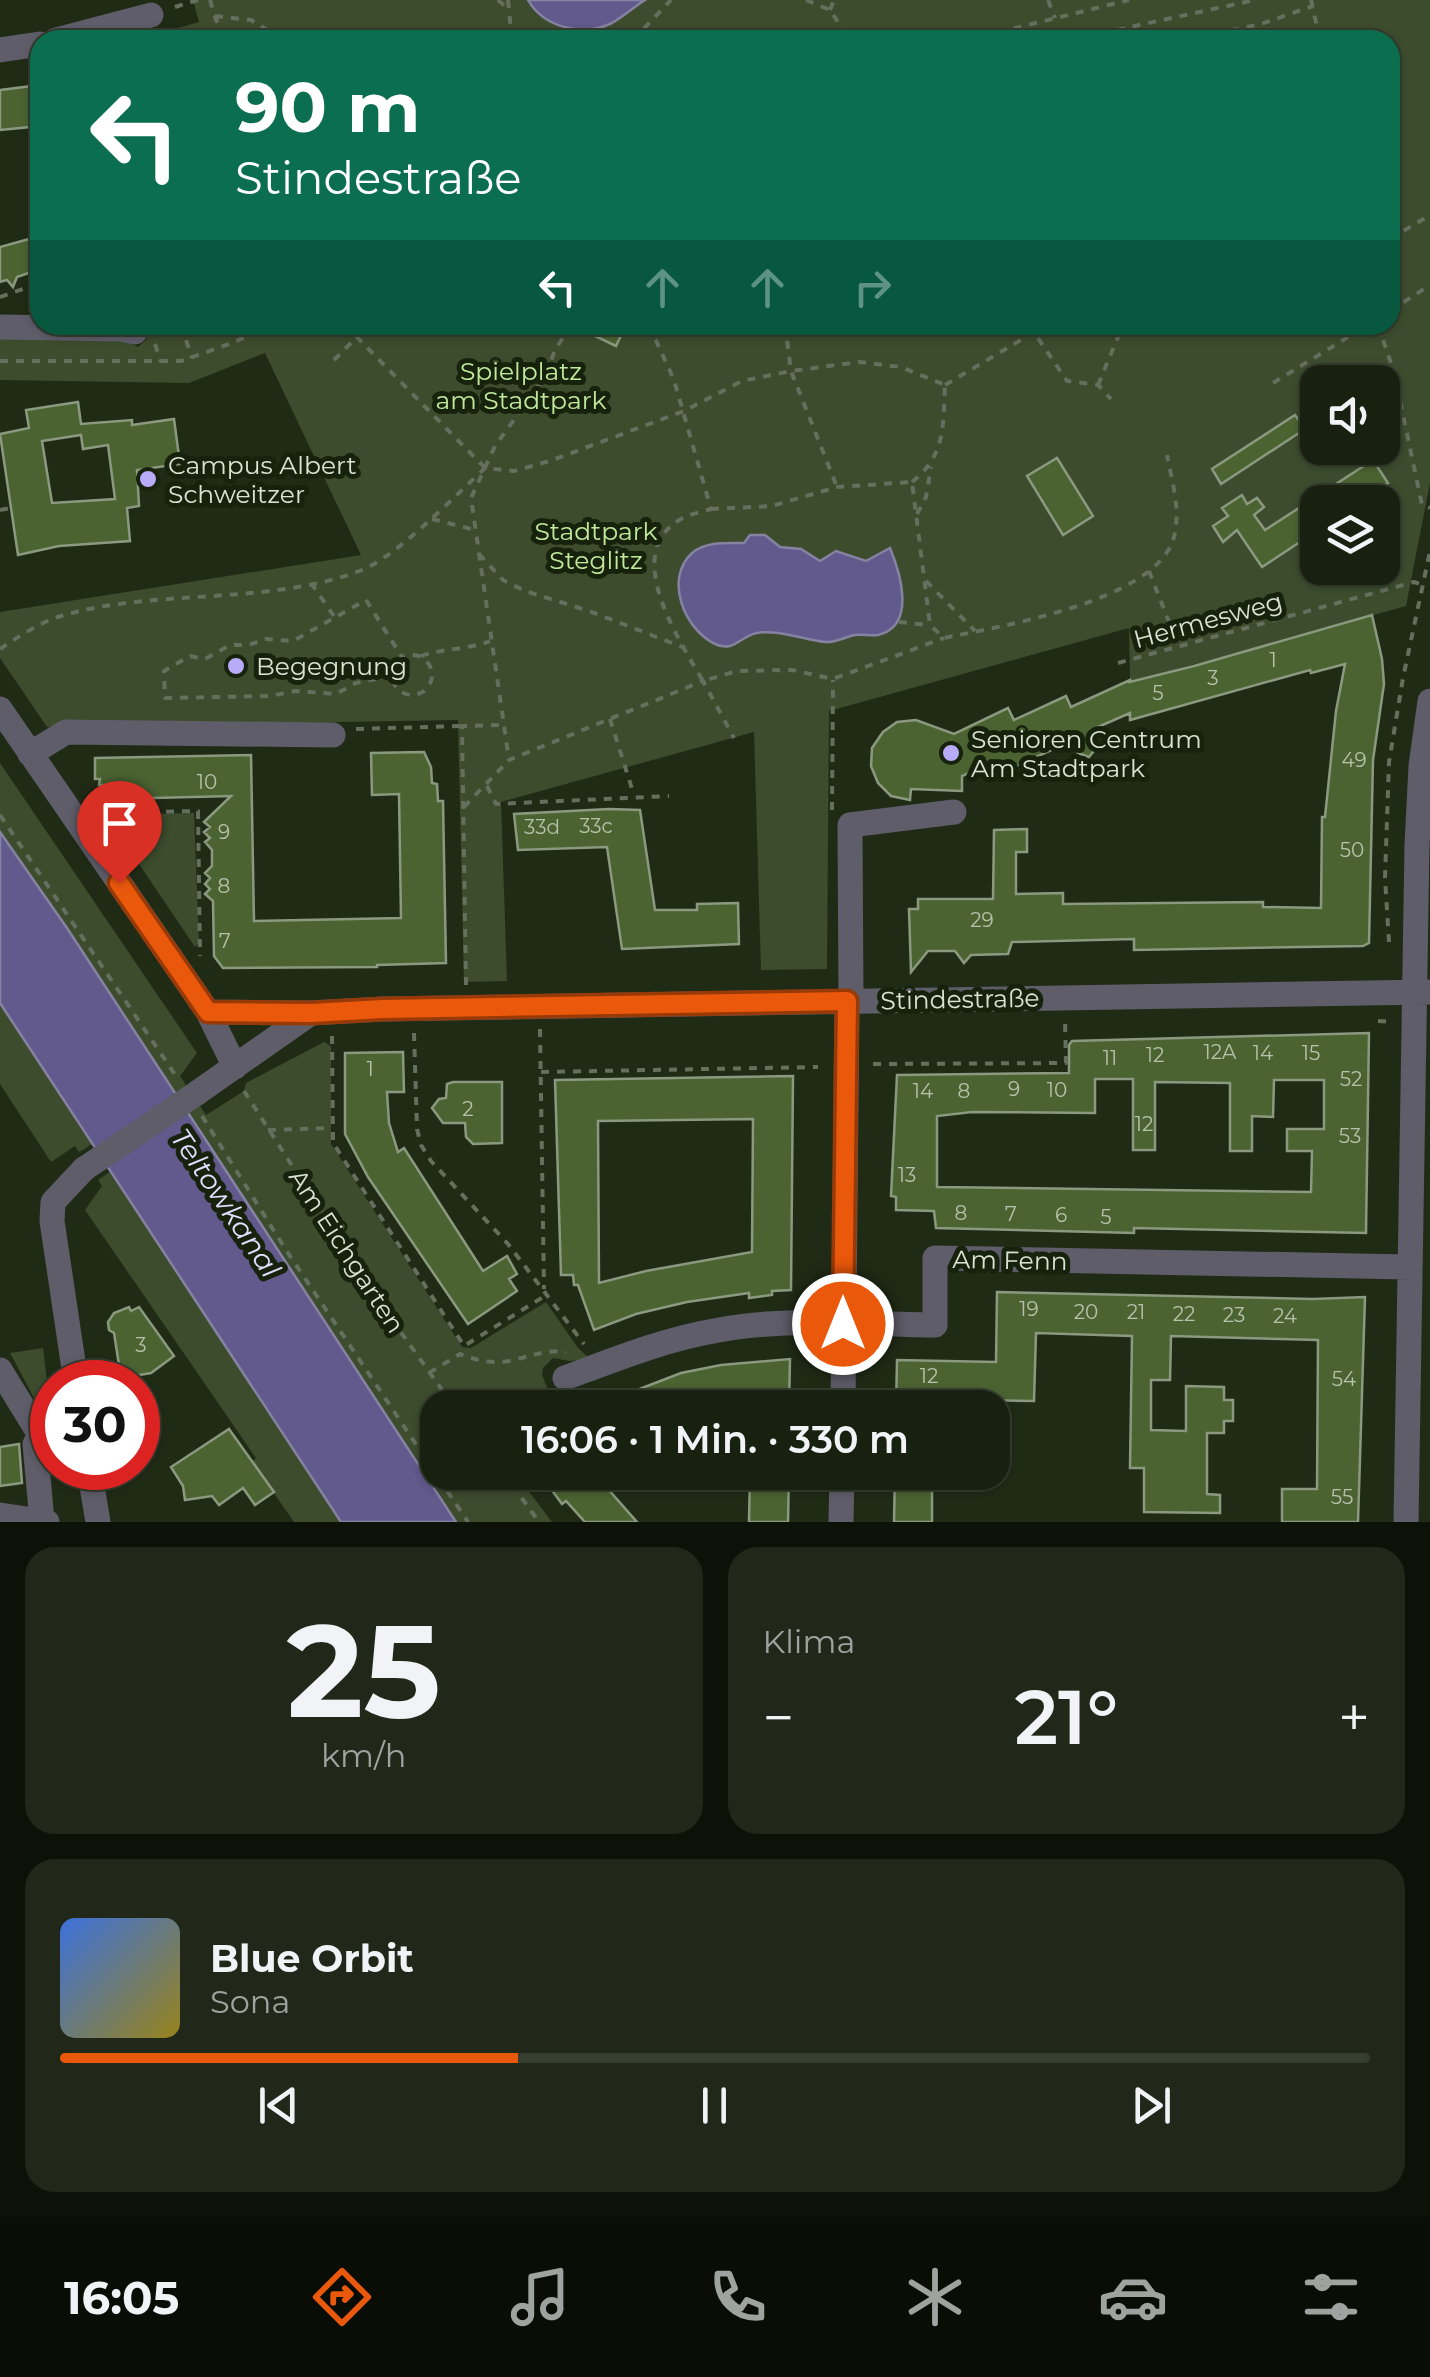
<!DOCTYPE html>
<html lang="de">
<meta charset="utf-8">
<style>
body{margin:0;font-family:Montserrat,sans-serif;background:#212819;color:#f1f3f6;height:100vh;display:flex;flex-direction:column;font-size:38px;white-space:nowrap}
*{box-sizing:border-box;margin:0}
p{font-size:32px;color:#9fa39f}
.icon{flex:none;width:55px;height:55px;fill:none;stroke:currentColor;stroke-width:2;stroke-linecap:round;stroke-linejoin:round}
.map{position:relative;height:1522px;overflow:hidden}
.sheet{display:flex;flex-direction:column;gap:25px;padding:25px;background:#0d1209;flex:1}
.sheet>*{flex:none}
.banner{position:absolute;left:30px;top:30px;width:1370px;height:305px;border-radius:30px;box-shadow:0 2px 8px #0004,0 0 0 2px #363e30;background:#0b6e4f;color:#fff;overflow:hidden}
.fabs{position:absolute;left:1300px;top:365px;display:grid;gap:20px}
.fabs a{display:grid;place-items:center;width:100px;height:100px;border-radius:20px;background:#182010;box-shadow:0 2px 8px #0004,0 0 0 2px #363e30;font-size:50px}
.speed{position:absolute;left:30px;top:1360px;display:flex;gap:20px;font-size:50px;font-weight:700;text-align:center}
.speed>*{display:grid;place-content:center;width:130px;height:130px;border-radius:50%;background:#182010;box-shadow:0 2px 8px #0004,0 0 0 2px #363e30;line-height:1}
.speed .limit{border:15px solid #d22;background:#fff;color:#111}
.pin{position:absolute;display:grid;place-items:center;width:85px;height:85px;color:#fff;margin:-102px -42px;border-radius:50% 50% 50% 0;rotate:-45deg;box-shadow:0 0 10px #0007}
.pin .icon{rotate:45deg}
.me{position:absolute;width:110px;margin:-55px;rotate:0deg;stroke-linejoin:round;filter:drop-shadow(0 0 8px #0008)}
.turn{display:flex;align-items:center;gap:35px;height:210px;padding:0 40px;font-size:45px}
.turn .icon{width:130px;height:130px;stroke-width:2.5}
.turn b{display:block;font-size:70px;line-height:85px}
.lanes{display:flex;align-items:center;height:95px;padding:0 40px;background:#0003;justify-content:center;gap:50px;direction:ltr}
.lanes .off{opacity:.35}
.big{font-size:75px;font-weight:600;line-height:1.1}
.sheet .widget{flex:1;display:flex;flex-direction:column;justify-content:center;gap:15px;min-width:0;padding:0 35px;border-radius:30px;background:#212819}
.sheet .dial{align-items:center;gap:0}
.dial b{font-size:130px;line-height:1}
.song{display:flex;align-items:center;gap:30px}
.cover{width:120px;height:120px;border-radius:15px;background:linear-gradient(135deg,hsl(220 70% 55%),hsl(50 70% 35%))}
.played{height:10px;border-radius:5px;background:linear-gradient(90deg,#ea580c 35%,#363e30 35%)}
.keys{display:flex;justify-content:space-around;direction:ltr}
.heat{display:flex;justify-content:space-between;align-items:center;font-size:55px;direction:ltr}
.sheet .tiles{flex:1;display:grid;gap:25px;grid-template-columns:1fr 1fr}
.widget:last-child{grid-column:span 2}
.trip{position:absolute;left:420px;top:1390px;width:590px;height:100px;border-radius:30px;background:#182010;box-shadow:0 2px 8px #0004,0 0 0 2px #363e30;font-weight:600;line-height:100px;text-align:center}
.tab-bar{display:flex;height:160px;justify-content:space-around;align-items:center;background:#0a0d06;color:#9fa39f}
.tab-bar .icon{width:70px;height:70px}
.tab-bar .selected{color:#ea580c}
.tab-bar b{font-size:45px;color:#f1f3f6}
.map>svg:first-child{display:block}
.green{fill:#3c4c2d;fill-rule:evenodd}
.water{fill:#62598c;stroke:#8682a2;stroke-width:2.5}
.building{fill:#4a6331;stroke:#8a997f;stroke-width:2.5;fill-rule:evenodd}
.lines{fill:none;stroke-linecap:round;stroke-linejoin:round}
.path{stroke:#656f5d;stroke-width:4;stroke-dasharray:8 8;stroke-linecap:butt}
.minor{stroke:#5e5d69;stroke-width:25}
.minor-bridge{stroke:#5e5d69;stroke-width:25}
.route-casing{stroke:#983908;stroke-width:25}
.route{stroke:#ea580c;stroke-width:18}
.poi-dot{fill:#b8abf7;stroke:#17220c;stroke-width:4}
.labels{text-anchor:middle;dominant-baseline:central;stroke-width:10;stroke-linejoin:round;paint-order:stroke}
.number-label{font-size:20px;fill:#b6c2ab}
.park-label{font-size:25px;fill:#c1e99c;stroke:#17220c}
.poi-label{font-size:25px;fill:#dae2d4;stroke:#17220c;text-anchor:start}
.street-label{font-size:25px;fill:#dae2d4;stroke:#17220c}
.water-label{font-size:28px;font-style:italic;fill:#e2deff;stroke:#17220c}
</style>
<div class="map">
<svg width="1430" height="1522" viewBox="0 0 1430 1522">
<rect width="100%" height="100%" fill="#202b16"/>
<!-- green -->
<path class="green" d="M193 0H1430V483L1406 606 1130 682 1129 628 829 711 827 969 761 970 754 732 501 802 507 981 464 982 458 720 47 727 0 658V612L361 555 265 353 189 383 0 380V336L125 341 138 347 147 339 145 325H1390V40H163L161 33 199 22ZM1318 382H1382V448H1318ZM1318 502H1382V568H1318Z
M0 763 197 1053 180 1076 206 1115 244 1091 246 1083 324 1042 331 1046V1144L462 1347 471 1348 546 1302 578 1348 590 1359 570 1361 553 1358 543 1368 542 1375 551 1397 535 1407 438 1408V1472L515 1473 552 1522H456L67 928 0 832Z
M194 813 199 943 195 947 106 815Z
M0 1003 94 1143 79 1152 75 1146 51 1162 0 1084Z
M111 1171 341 1522H294L252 1462 256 1458 85 1210 102 1186 98 1180Z
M43 1348 52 1423 43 1415 10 1353Z"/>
<!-- water -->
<path class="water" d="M528 0H645C634 7 623 17 612 23 583 37 544 28 528 0Z
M750 535H765L780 547 801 549 820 561 836 551 866 561 890 548C900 572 917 626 878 635 871 636 862 634 855 635 844 637 836 643 825 642 805 640 777 629 757 633 740 636 734 653 715 644 684 629 664 579 692 553 706 541 727 543 744 543Z
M0 832 67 928 456 1522H341L0 1003Z"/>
<!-- building -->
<path class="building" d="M40 85V126L0 130V90Z
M40 236V269L17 277 13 287 7 280 0 282V247Z
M572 325H626L616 346Z
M78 402 81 424 132 420V425L174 419 180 464 137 470 139 506 127 508 130 541 59 546 18 555 0 434 29 428 26 410ZM81 435 83 449 108 445 115 499 52 503 42 441Z
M1295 415 1305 429 1221 484 1212 469Z
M1057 458 1093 516 1063 535 1027 476Z
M1373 460 1388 483 1358 502H1318V530L1262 567 1237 530 1223 542 1213 526 1228 516 1222 508 1242 495 1247 504 1257 498 1264 507 1254 515 1265 530Z
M1372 615 1382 659 1384 684 1373 760 1369 943 1363 946 1134 950V939L1012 942 1008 954 971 955 964 963 955 951H928L911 972 909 909H918V899H993L994 830 1027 829V852H1016V894L1063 893V904L1263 902V907L1321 908 1322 817H1325L1336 711 1345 664 1311 673 1310 670 1130 720V713L1091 730 1097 747 1089 757 1078 753 1071 741 1012 768 995 761 962 776V791L911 789 910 800 891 796 878 783 871 766 872 748 883 732 897 722 916 720 954 734 1008 708 1014 720 1066 696 1071 707 1130 680V682L1194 666Z
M424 752 431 767 432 783 437 784 438 801H443L446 963 377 965V967L223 968 214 956 213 901 205 894 210 889 205 884 210 878 205 873 212 866V850L205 842 210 838 204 832 210 827 204 822 231 796 153 798 145 805 140 800 135 805 129 800 124 806 116 798 108 799V785H99L100 779H95V758L251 755 254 921 401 918 399 794 372 795 371 753Z
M609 809 640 810 655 910H697V904L738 903 739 944 622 949 607 847 518 850 514 814Z
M1369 1033 1366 1233 1134 1228V1233L936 1228 934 1211 896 1210V1197L891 1196 897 1075 1069 1073V1045L1072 1041ZM1095 1079H1133V1150H1155V1082L1230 1083V1151H1252V1116L1273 1117 1274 1080H1324V1129H1287V1151H1312L1311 1192 937 1187V1116L972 1112 1095 1113Z
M403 1052 404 1092H387L389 1123 398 1152 404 1148 483 1271 507 1256 517 1274 509 1279 517 1291 468 1324 368 1177 345 1134V1053Z
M793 1076 791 1290 772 1291V1295L749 1298V1293L687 1302 636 1314 594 1330 578 1285H574L573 1275H561L555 1080ZM753 1119 752 1252 646 1271 599 1283 598 1121Z
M453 1082H502V1143L473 1144 466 1137 465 1123H443L432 1108 439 1099 446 1098 447 1084Z
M997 1292 1313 1299 1365 1297 1358 1522H1282V1489H1317L1318 1340 1171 1336 1170 1380H1151V1430L1186 1431V1386L1224 1387V1400H1233V1421H1224V1433H1207V1494L1220 1495V1513L1144 1512V1468H1130L1132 1336 1036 1333 1034 1401 933 1399V1408H896L897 1360 996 1362Z
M129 1307 131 1311 139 1307 174 1356 151 1373 121 1378 114 1333 109 1330 108 1322 114 1313Z
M790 1359 789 1408H590L681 1373 721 1365Z
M229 1429 274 1492 255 1505 243 1488 219 1505 212 1496 185 1500 183 1486 171 1467Z
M19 1444 22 1483 0 1486V1447Z
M545 1472H593L637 1522H585L566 1501 562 1504 548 1485 552 1482Z
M750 1472H789L788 1522H749Z
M895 1472H932V1522H894Z"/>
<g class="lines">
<!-- path -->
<path class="path" d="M210 0 216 20 231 40
M498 0 508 9
M508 0 512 40
M806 0 830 10 850 40
M1048 0 1055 18
M1311 0 1320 40
M175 7 198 0
M830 10 834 0
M215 16 251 20 283 40
M633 40 671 0
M858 40 878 35 899 40
M967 40 1129 0
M1070 40 1255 0
M1184 40 1261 24 1313 6
M1256 40 1261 26
M1390 239 1430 215
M0 297 40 283
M1390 311 1430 285
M181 325 192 358
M345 325 485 468
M571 325 555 350 545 377 495 446 471 498 509 760 703 681 734 738
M649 325 674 380 711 509C702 512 689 514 681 519 620 553 680 641 703 681L737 671 792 670 833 679 944 638
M785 325 791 371 837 487
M1029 325 1067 381 1098 385 1111 399
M1378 325 1394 372 1422 505 1430 508
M1235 335 1246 325
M155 344 161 362
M334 360 357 337
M0 361H181L232 343 271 325
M1273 383 1368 325
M945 385 1031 334
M1098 385 1123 325
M912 482C946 455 943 425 945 385
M711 509 772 506 837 487 912 482 930 625 944 638C1001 626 1152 602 1173 540 1182 514 1172 481 1167 455
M0 510 10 508
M917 514 926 497 931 467
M432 519 475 530
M479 554 503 580 525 591 589 611 685 648
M1149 571 1178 645
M926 581 975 631
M311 583 336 619
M899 622 928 625
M0 649C18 637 40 622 61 616 155 588 270 606 362 570 396 557 456 495 485 468L514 471 550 461 684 411 742 381 791 371 859 362 901 367 945 385
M392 675a20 20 0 1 1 40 0a20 20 0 1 1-40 0Z
M421 656C444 648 467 650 490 641
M1118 663 1414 582 1423 585
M392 676 356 683 336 694 296 691 270 696 165 698 164 671 190 656 205 659 230 645H249L265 639 293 641 366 600 402 657
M610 719 634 795
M356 729 461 726
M487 786 496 804 669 796
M464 807 509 760
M832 810 833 680
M102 813 198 811 200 956
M0 815 178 1079
M1389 942 1385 878 1389 762 1403 678 1430 551
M466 985 462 726 503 725
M1378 1021 1392 1022
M540 1029 544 1289
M414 1033 417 1129 421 1145 431 1161 508 1244 584 1344
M332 1036 333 1143 464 1346 548 1294
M873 1064 1066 1063 1065 1021
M541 1072 818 1067
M244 1091 385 1310 455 1408
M202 1116 286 1250 468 1522
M268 1130 332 1128
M429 1373 460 1354C476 1360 491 1364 509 1361 529 1357 546 1349 566 1352
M547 1408 557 1397
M503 1472 539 1522"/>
<!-- minor -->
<path class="minor" d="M56 40 151 15
M0 50 40 44
M0 327 121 329 135 332
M0 709 208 1012 235 1067
M30 754 66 732 333 735
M851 1001 850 825 954 812
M208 1012 311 1013 383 1009 1430 992
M197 1093 311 1013
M0 1370 40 1435 52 1433
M565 1378C616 1359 665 1339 719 1330 790 1317 864 1324 935 1325V1258L1409 1267
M76 1382 52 1221 53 1202 84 1169
M843 1408 847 1001
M40 1435 35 1444 42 1521
M89 1468 98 1522
M0 1515 47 1522
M841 1522 842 1472
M1406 1522 1417 845 1421 766 1430 701"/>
<!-- minor-bridge -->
<path class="minor-bridge" d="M84 1169 197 1093"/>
</g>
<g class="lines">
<defs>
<path id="route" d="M119 883 208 1012 311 1013 383 1009 847 1001 843 1324"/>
</defs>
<!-- route casing -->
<use href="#route" class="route-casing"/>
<!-- route -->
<use href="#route" class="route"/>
</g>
<!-- markers -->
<g class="poi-dot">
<circle cx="148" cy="479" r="10"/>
<circle cx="236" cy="666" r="10"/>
<circle cx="951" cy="753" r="10"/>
</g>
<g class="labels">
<!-- number labels -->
<g class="number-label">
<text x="1273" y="660">1</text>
<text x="1213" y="678">3</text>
<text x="1158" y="693">5</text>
<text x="1354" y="760">49</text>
<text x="207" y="782">10</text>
<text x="596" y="826">33c</text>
<text x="542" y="827">33d</text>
<text x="224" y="832">9</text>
<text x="1352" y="850">50</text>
<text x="224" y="886">8</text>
<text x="982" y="920">29</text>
<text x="225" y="941">7</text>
<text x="1220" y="1052">12A</text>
<text x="1263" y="1053">14</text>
<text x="1311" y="1053">15</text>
<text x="1155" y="1055">12</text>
<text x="1110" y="1058">11</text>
<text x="370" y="1069">1</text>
<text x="1351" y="1079">52</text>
<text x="1014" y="1089">9</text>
<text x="1057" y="1090">10</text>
<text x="923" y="1091">14</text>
<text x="964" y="1091">8</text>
<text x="468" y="1109">2</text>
<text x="1144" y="1124">12</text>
<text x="1350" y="1136">53</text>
<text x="907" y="1175">13</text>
<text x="961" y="1213">8</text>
<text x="1011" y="1214">7</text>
<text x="1061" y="1215">6</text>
<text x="1106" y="1217">5</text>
<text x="1029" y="1309">19</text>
<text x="1086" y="1312">20</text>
<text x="1136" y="1312">21</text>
<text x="1184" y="1314">22</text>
<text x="1234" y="1315">23</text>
<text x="1285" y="1316">24</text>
<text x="141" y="1345">3</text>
<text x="929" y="1376">12</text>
<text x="1344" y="1379">54</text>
<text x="1342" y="1497">55</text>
</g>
<!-- park labels -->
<g class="park-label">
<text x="521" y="371">Spielplatz<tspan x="521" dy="29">am Stadtpark</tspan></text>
<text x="596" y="531">Stadtpark<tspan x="596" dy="29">Steglitz</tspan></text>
</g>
<!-- poi labels -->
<g class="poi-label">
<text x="168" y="465">Campus Albert<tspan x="168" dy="29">Schweitzer</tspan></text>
<text x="256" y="666">Begegnung</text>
<text x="971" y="739">Senioren Centrum<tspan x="971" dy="29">Am Stadtpark</tspan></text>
</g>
<!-- street labels -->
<g class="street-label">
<text transform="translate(1208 620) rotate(-15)">Hermesweg</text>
<text transform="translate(960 999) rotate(-1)">Stindestraße</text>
<text transform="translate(347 1251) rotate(57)">Am Eichgarten</text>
<text transform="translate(1010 1260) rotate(1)">Am Fenn</text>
</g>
<!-- water labels -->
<g class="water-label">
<text transform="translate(226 1203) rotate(56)">Teltowkanal</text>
</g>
</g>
</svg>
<div class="fabs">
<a><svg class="icon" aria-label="sound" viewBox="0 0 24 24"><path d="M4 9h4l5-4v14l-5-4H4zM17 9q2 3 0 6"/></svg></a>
<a><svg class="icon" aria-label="layers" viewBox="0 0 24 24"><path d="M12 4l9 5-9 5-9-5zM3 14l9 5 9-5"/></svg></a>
</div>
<div class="speed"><div class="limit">30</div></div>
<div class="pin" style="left:119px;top:883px;background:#d93025"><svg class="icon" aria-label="arrive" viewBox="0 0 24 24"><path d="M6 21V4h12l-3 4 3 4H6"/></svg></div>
<svg class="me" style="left:843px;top:1324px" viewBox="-20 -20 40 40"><circle r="17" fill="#ea580c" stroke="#fff" stroke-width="3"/><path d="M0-11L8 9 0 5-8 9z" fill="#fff"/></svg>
<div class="trip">16:06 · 1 Min. · 330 m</div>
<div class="banner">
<div class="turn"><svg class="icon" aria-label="left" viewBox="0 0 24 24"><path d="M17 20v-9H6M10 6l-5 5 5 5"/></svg><div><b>90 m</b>Stindestraße</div></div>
<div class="lanes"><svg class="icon" aria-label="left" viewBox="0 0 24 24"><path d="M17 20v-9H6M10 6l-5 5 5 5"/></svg><svg class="icon off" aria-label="ahead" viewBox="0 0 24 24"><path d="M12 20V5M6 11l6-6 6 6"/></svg><svg class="icon off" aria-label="ahead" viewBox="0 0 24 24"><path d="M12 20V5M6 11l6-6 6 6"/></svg><svg class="icon off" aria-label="right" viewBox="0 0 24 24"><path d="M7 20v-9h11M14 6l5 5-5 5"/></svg></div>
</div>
</div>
<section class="sheet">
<div class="tiles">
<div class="widget dial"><b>25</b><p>km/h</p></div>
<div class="widget"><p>Klima</p>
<div class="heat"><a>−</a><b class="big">21°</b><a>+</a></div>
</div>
<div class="widget">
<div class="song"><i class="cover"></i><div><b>Blue Orbit</b><p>Sona</p></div></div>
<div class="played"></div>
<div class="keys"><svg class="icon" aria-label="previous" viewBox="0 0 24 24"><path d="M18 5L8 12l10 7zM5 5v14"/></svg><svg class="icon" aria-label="pause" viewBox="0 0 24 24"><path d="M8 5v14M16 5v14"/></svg><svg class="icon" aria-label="next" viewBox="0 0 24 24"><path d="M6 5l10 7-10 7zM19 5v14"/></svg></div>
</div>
</div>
</section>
<nav class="tab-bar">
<b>16:05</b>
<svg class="icon selected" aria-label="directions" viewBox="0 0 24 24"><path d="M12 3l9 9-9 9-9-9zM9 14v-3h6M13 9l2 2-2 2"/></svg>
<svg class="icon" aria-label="music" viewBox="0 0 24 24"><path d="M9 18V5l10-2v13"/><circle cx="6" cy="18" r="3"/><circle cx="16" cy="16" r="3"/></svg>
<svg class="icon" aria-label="phone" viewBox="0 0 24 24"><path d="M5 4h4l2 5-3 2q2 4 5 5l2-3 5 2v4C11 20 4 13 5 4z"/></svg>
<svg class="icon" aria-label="climate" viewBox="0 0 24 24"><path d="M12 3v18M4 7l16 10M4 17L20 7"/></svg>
<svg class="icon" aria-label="car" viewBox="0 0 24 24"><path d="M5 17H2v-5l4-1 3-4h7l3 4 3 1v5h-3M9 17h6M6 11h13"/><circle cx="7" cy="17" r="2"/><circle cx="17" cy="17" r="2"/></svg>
<svg class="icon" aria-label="filters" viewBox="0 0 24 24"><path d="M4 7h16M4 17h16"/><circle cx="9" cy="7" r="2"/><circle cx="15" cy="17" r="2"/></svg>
</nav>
